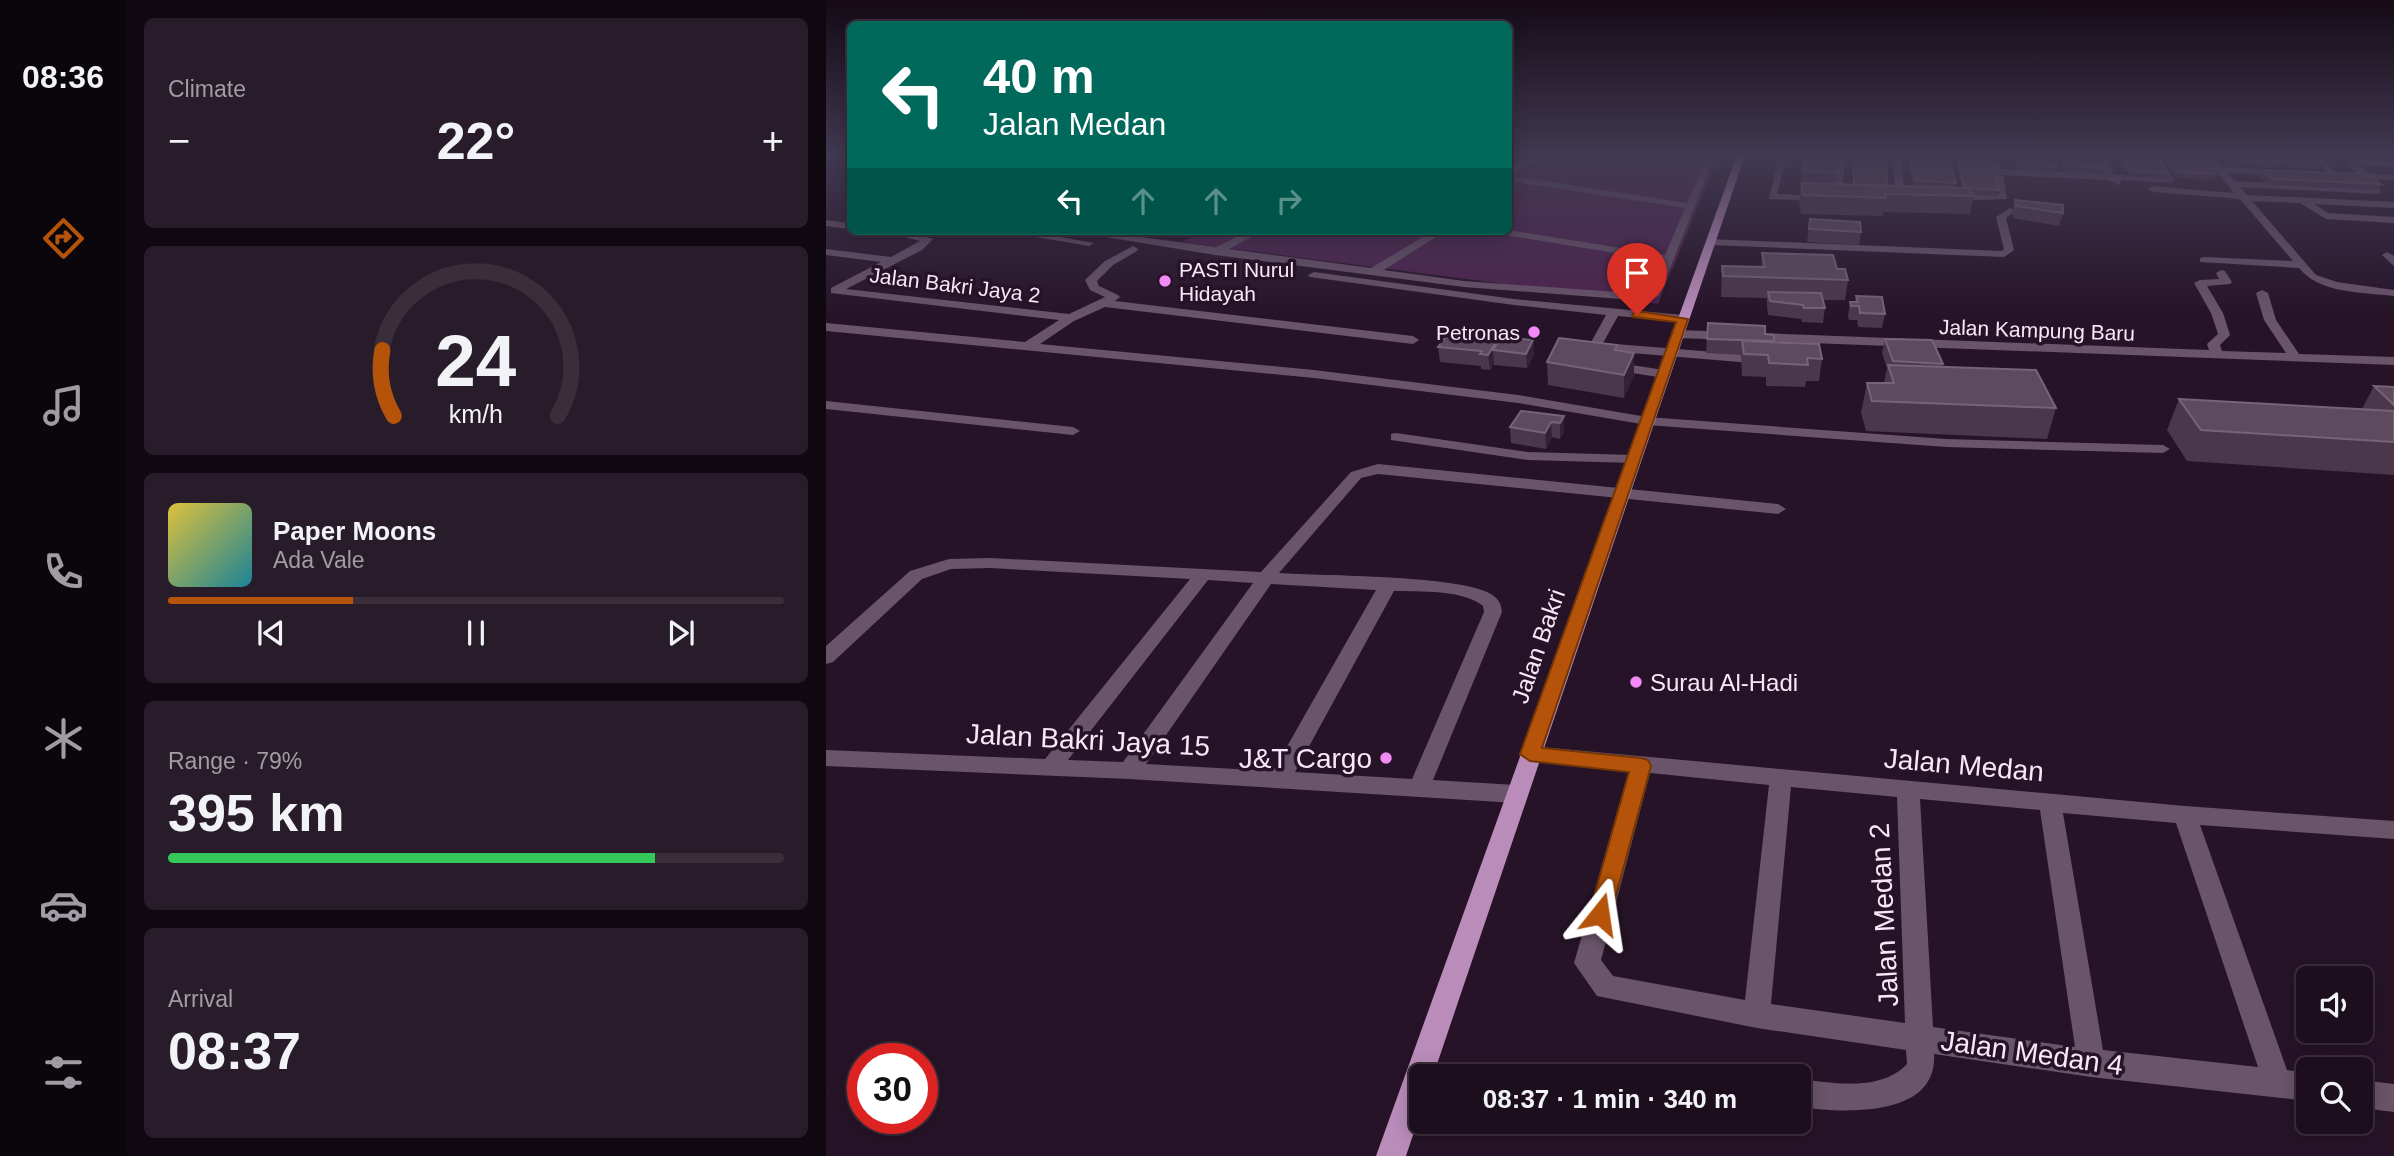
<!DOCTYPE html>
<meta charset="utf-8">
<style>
body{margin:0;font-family:Arial,sans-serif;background:#291c2a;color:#f1f3f6;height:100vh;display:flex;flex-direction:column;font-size:26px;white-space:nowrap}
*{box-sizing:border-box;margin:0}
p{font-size:23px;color:#a09ca4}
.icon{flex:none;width:38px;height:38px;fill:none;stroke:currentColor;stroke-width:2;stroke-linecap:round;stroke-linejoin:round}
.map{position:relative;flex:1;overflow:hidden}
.drawer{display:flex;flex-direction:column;gap:18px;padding:18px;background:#0f0810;width:700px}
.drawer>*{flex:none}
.banner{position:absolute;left:21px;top:21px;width:665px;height:214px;border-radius:10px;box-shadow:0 4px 18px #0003,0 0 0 2px #3a2e3b;background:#00695c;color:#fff;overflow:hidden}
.buttons{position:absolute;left:1470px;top:966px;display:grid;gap:14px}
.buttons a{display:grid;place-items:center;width:77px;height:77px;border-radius:10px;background:#1c0e1d;box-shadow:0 4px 18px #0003,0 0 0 2px #3a2e3b;font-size:35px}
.speed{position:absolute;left:21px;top:1043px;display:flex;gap:14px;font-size:35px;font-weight:700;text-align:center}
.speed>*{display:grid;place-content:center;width:91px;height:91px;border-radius:50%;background:#1c0e1d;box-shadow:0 4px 18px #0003,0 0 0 2px #3a2e3b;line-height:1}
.speed .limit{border:10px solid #d22;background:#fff;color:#111}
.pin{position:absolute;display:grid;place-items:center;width:60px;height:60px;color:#fff;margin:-72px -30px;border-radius:50% 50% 50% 0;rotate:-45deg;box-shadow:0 0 7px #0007}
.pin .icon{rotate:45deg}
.me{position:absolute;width:77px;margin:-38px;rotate:15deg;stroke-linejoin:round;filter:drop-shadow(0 0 5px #0008)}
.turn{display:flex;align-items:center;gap:24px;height:147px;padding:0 21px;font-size:32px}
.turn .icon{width:91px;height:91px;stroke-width:2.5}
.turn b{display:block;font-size:49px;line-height:60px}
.lanes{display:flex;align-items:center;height:66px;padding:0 21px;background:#0003;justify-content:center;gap:35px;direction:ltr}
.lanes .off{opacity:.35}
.big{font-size:52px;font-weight:700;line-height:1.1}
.drawer .card{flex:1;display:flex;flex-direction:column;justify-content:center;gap:10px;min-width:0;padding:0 24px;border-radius:10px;background:#291c2a}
.drawer .dial{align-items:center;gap:0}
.dial svg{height:182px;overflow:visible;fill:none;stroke:#3a2e3b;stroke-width:7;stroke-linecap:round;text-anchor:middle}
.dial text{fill:#f1f3f6;stroke:none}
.song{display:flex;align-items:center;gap:21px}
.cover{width:84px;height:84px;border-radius:10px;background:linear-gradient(135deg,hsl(50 70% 55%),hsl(190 70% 35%))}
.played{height:7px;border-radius:4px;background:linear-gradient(90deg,#b45309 30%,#3a2e3b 30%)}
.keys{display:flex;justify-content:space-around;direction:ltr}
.heat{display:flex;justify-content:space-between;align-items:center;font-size:38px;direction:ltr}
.charge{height:10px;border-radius:5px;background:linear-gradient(90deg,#34c759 79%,#3a2e3b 0)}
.trip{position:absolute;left:583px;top:1064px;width:402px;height:70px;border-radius:10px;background:#1c0e1d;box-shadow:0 4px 18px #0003,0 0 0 2px #3a2e3b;font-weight:700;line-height:70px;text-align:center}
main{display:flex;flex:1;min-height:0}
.tab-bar{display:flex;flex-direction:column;width:126px;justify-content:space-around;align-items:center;background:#0b060c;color:#a09ca4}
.tab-bar .icon{width:49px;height:49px}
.tab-bar .on{color:#b45309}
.tab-bar b{font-size:32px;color:#f1f3f6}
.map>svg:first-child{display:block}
.green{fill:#4e234f}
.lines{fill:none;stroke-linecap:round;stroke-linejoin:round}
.minor{fill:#69546a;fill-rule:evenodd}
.major{fill:#b98cba;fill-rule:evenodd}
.wall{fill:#4b374c}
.shaded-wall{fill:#342135}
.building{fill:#5d4a5e;stroke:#756376;stroke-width:2}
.route{fill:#b45309;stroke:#753606;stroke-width:2}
.poi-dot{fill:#f18af4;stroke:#261327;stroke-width:2.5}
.labels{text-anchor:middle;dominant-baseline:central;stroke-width:7;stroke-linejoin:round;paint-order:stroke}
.far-poi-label{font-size:21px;fill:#f6e8f6;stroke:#261327;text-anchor:start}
.far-street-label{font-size:21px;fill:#f6e8f6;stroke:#261327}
.street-label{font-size:24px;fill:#f6e8f6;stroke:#261327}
.poi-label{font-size:24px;fill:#f6e8f6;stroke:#261327;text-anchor:start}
.near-street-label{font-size:28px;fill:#f6e8f6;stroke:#261327}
.near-poi-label{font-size:28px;fill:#f6e8f6;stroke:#261327;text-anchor:end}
</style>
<main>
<nav class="tab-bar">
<b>08:36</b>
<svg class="icon on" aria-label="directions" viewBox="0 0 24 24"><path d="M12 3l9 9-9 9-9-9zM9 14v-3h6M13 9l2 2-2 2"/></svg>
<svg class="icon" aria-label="music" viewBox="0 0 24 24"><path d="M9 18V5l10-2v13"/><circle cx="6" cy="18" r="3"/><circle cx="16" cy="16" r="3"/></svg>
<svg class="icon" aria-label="phone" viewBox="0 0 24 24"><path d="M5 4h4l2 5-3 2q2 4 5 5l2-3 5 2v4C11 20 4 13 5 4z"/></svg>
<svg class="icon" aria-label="climate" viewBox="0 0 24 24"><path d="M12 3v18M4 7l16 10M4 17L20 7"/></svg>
<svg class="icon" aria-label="car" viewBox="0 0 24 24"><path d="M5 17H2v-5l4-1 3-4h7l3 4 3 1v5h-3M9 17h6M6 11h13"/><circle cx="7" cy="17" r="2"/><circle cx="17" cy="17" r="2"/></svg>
<svg class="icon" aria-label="filters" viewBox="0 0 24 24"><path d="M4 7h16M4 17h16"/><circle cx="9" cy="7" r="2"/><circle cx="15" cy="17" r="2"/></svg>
</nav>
<section class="drawer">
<div class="card"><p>Climate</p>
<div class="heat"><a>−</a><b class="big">22°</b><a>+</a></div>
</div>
<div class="card dial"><svg viewBox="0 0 100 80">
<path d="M14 69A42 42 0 1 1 86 69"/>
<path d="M14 69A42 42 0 0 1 9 40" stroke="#b45309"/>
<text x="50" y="56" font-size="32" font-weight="700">24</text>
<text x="50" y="72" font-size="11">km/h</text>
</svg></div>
<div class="card">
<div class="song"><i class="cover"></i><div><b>Paper Moons</b><p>Ada Vale</p></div></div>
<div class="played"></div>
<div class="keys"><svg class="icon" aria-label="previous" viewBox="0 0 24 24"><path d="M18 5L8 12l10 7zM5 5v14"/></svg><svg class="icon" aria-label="pause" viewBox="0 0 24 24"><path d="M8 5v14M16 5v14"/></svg><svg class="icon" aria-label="next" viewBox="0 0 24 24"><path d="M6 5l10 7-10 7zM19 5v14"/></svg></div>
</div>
<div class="card"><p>Range · 79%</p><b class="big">395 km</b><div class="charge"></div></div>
<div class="card"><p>Arrival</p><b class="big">08:37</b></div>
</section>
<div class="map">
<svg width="1568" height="1156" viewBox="0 0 1568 1156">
<rect width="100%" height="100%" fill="#261327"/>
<!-- green -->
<path class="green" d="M683 155H893L832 304 355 242 380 231H682Z"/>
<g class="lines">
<!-- minor -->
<path class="minor" d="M17 155H24V157H18Z
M708 155H718L685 176 861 203 881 155H889L833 296 821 301 638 287 389 255 243 231H270L390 247 423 231H436L403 249 545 268 607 231H619L558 270 638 281 819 294 824 292 837 261 667 233 666 231 682 230 839 255 859 208 682 181V170Z
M953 155H961L951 194 997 196 1000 197V201L943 199Z
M1012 155H1020L1015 199 1010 202 1005 199Z
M1066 155H1074L1080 199 1075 202 1070 199Z
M1117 155H1125L1132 194 1124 192Z
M1163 155H1171L1175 169 1279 174 1269 155H1277L1288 175 1337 177 1323 155H1331L1349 180 1344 183 1296 180 1293 185 1282 180 1177 175 1181 199 1120 201V197L1123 196 1173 194Z
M1377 155H1385L1396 167 1457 170 1461 173 1457 176 1401 173 1409 181 1554 189V193L1551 194 1414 187 1421 195 1568 202V208L1488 204 1502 213 1568 217V223L1500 219 1474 203 1426 201 1490 275 1511 282 1568 290V296C1536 292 1494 294 1473 268L1374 262V258L1378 257 1467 261 1414 199 1327 192 1322 189 1327 186 1408 193Z
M1479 155H1488L1514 175 1507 177Z
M1523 159 1568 161V167L1533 165 1545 174H1568V180L1517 178V174H1533L1520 164Z
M1184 208 1189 211 1180 218 1188 250 1178 257 884 245 879 242 884 239 1176 251 1178 249 1170 217Z
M0 220 24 223V229L0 226Z
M55 231H76L107 239 96 250 20 289 243 314 279 297 264 290 259 280 279 261 307 246 312 249 311 251 287 265 271 281 273 286 292 295 294 297 289 301 587 336 593 340 587 344 279 307 248 321 214 344 488 370 692 395 821 417 1120 439 1337 445 1344 449 1337 453 1120 447 821 425 692 403 488 378 0 331V323L199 342 233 320 5 293V288L55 262 0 255V249L65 257 94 241Z
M174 231H200L268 243 263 246Z
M1561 252 1568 256V266L1556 255Z
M1395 270 1399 271 1406 282 1404 284 1381 286 1397 313 1404 335 1394 345 1396 351 1460 353 1438 320 1430 293 1436 290 1442 293 1450 320 1473 354 1568 357V365L852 338 846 334 852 330 1383 350 1381 344 1392 334 1385 313 1368 283 1374 280 1393 279 1390 273Z
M488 272 688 299 857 315 863 319 861 322 792 316 777 343 938 356 944 360 938 364 769 350 763 346 780 315 688 305 484 277 482 275Z
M786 362 838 370 845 374 838 378 781 369 780 366Z
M0 401 247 427 254 431 247 435 0 409Z
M570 433 702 452 808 455 815 459 808 463 702 460 565 440V434Z
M552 464 952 504 960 509 952 514 552 474 535 478 453 573C497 576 634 575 665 594 673 599 675 604 676 612L607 780 690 785 698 788 701 794 698 800 690 803 303 779 0 766V750L219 759 364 579 164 568 125 569 96 579 7 662 0 664V646L84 571 123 559 164 558 435 572 525 472ZM382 580 427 583 297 762 242 760ZM445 584 550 590 447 771 320 764ZM568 591C594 592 636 589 657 606L658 612 586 779 469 772Z
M704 746 1359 806 1568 821V839L1374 825 1461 1070 1482 1073V1101L1265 1077 1108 1054C1112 1119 1016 1113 973 1107V1079C1007 1083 1055 1092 1081 1064L1080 1050 931 1028 771 996 748 963 803 771 696 760 693 754 696 748ZM824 773 943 785 919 1000 787 976 775 960ZM965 787 1071 797 1079 1023 945 1004ZM1094 799 1214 810 1249 1047 1107 1027ZM1237 813 1350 823 1432 1067 1277 1050Z
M1535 1080 1568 1084V1112L1535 1108Z"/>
<!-- major -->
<path class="major" d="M911 155H919L607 1076H595V1111L580 1156H550Z"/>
</g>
<!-- wall -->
<path class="wall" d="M1026 155H1060L1061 186H1086L1083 155H1120L1124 171 1130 183 1129 187 1136 188 1128 155H1165L1172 190 1171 196 1148 195 1144 214 1058 212 1057 216 975 214 973 201 976 171 1011 173 1010 184 1027 185Z
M1187 155H1225L1230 167 1228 173 1192 170Z
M1232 155H1271L1279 168 1277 174 1240 172Z
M1290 155H1329L1342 173 1340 179 1304 177Z
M1333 155H1373L1390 174 1388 180 1351 178Z
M1403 155H1444L1453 162 1451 168 1415 166Z
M1449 155H1487L1499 163 1496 169 1465 168Z
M1435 170 1555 184 1552 190 1445 185 1432 176Z
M1189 200 1237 213 1233 226 1187 218 1186 212Z
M984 219 1035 232 1033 245 981 242Z
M936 253 1011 269 1022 280 1019 300H997L999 308 997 323 976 322 975 319 942 315 941 306V298L895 297 896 266 935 267Z
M1030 296 1059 314 1056 328 1032 327 1031 320H1023L1022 316 1024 302H1029Z
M882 323 939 334 948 335V343L996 359 993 381H980L979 387 940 386V377L916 376 915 355 880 353Z
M674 339 707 340 708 355 701 368 668 365V363L664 370 655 369V366L614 362 612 347Z
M1059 339 1117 364V367L1230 408 1221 439 1040 431 1035 413 1041 383H1058L1061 368 1056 353Z
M791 351 808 375 798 398 722 385 721 362Z
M1548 386 1568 387V475L1361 461 1341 430 1353 399 1536 409Z
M738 416V432L734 439 726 437 720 449 685 443 684 427Z"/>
<!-- shaded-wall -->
<path class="shaded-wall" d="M673 337 675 351 667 350 668 363 664 370 662 355Z
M707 340 708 355 701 368 700 354Z
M808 353V375L798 398V375Z
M738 416V432L734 439V423Z
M725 422 726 437 720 449 719 433Z"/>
<!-- building -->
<path class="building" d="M979 155H1013L1011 173 976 171Z
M1027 155H1060L1061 186 1028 185Z
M1085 155H1120L1124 171 1088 168 1087 174Z
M1131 155H1165L1172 190 1138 188Z
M1190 155H1225L1230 167 1194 164Z
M1236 155H1271L1279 168 1242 166Z
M1295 155H1329L1342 173 1305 171Z
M1339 155H1373L1390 174 1353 172Z
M1411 155H1444L1453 162 1417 161Z
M1458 155H1487L1499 163 1467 162Z
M1088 168 1127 171 1130 183 1089 180Z
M1435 170 1541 174 1555 184 1447 179Z
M975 183 1142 188 1148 196 1059 194 1060 198 977 195Z
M1189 200 1237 205V213L1190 206Z
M984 219 1034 222 1035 232 983 229Z
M936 253 1007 255 1011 269H1019L1022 280 897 276 896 266 939 267Z
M942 292 995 293 999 308H978L977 305 944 301Z
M1030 296 1056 297 1059 314 1034 313 1033 306H1025L1024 302H1032Z
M882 323 939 326V334L948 335V341L881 339Z
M623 332 673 337 662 355 654 354 656 351 612 347Z
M675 337 707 340 700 354 667 350Z
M733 338 791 345 789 350 808 353 798 375 721 362Z
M1059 339 1106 340 1117 364 1067 361Z
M916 341 993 344 996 359 981 358 982 365 943 363 942 355 918 354Z
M1062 365 1210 370 1230 408 1046 401 1041 383H1068Z
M1548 386 1568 387V405Z
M1353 399 1568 411V442L1375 430Z
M695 411 738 416 734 423 725 422 719 433 684 427Z"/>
<!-- sky -->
<linearGradient id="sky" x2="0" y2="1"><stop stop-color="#150a15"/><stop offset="0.49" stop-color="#413952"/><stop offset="1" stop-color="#413952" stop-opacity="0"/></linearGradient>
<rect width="1568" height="317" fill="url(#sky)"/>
<!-- route -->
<path class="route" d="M811 311 862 319 716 748 815 758 822 760 825 766 785 914 782 921 774 924 766 921 763 914 803 772 704 761 694 754 850 322 807 317 806 315Z"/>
<!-- markers -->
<g class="poi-dot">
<circle cx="339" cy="281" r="7"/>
<circle cx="708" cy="332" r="7"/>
<circle cx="810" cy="682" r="7"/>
<circle cx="560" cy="758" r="7"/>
</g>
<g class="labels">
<!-- far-poi labels -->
<g class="far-poi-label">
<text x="353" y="269">PASTI Nurul<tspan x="353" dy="24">Hidayah</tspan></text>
<text x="694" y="332" text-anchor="end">Petronas</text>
</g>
<!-- far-street labels -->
<g class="far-street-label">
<text transform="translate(129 285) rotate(7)">Jalan Bakri Jaya 2</text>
<text transform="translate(1211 330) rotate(2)">Jalan Kampung Baru</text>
</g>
<!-- street labels -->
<g class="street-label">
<text transform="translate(712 646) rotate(-71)">Jalan Bakri</text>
</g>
<!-- poi labels -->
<g class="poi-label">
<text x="824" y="682">Surau Al-Hadi</text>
</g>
<!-- near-street labels -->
<g class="near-street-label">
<text transform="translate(262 740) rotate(3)">Jalan Bakri Jaya 15</text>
<text transform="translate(1138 765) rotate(5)">Jalan Medan</text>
<text transform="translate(1058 915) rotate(-93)">Jalan Medan 2</text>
<text transform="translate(1206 1053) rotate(8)">Jalan Medan 4</text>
</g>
<!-- near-poi labels -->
<g class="near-poi-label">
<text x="546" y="758">J&amp;T Cargo</text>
</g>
</g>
</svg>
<div class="buttons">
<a><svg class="icon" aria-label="sound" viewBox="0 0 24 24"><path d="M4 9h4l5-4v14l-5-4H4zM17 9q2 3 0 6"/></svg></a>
<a><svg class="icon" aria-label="search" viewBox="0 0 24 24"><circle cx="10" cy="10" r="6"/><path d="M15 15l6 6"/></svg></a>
</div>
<div class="speed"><div class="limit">30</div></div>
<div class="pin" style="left:811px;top:315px;background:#d93025"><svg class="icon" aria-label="arrive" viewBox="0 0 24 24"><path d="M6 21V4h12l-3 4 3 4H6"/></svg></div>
<svg class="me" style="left:774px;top:914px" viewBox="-20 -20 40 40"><path d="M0-17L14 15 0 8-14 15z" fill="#b45309" stroke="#fff" stroke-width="4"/></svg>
<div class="trip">08:37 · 1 min · 340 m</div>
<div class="banner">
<div class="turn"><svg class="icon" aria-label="left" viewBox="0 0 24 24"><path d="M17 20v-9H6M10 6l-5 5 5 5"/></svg><div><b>40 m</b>Jalan Medan</div></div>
<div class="lanes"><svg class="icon" aria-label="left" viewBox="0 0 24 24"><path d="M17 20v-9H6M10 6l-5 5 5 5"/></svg><svg class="icon off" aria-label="ahead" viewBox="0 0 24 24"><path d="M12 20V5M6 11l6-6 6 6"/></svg><svg class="icon off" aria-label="ahead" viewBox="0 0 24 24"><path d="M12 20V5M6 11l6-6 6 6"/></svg><svg class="icon off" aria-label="right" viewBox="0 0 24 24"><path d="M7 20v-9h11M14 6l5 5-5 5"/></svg></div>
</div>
</div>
</main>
